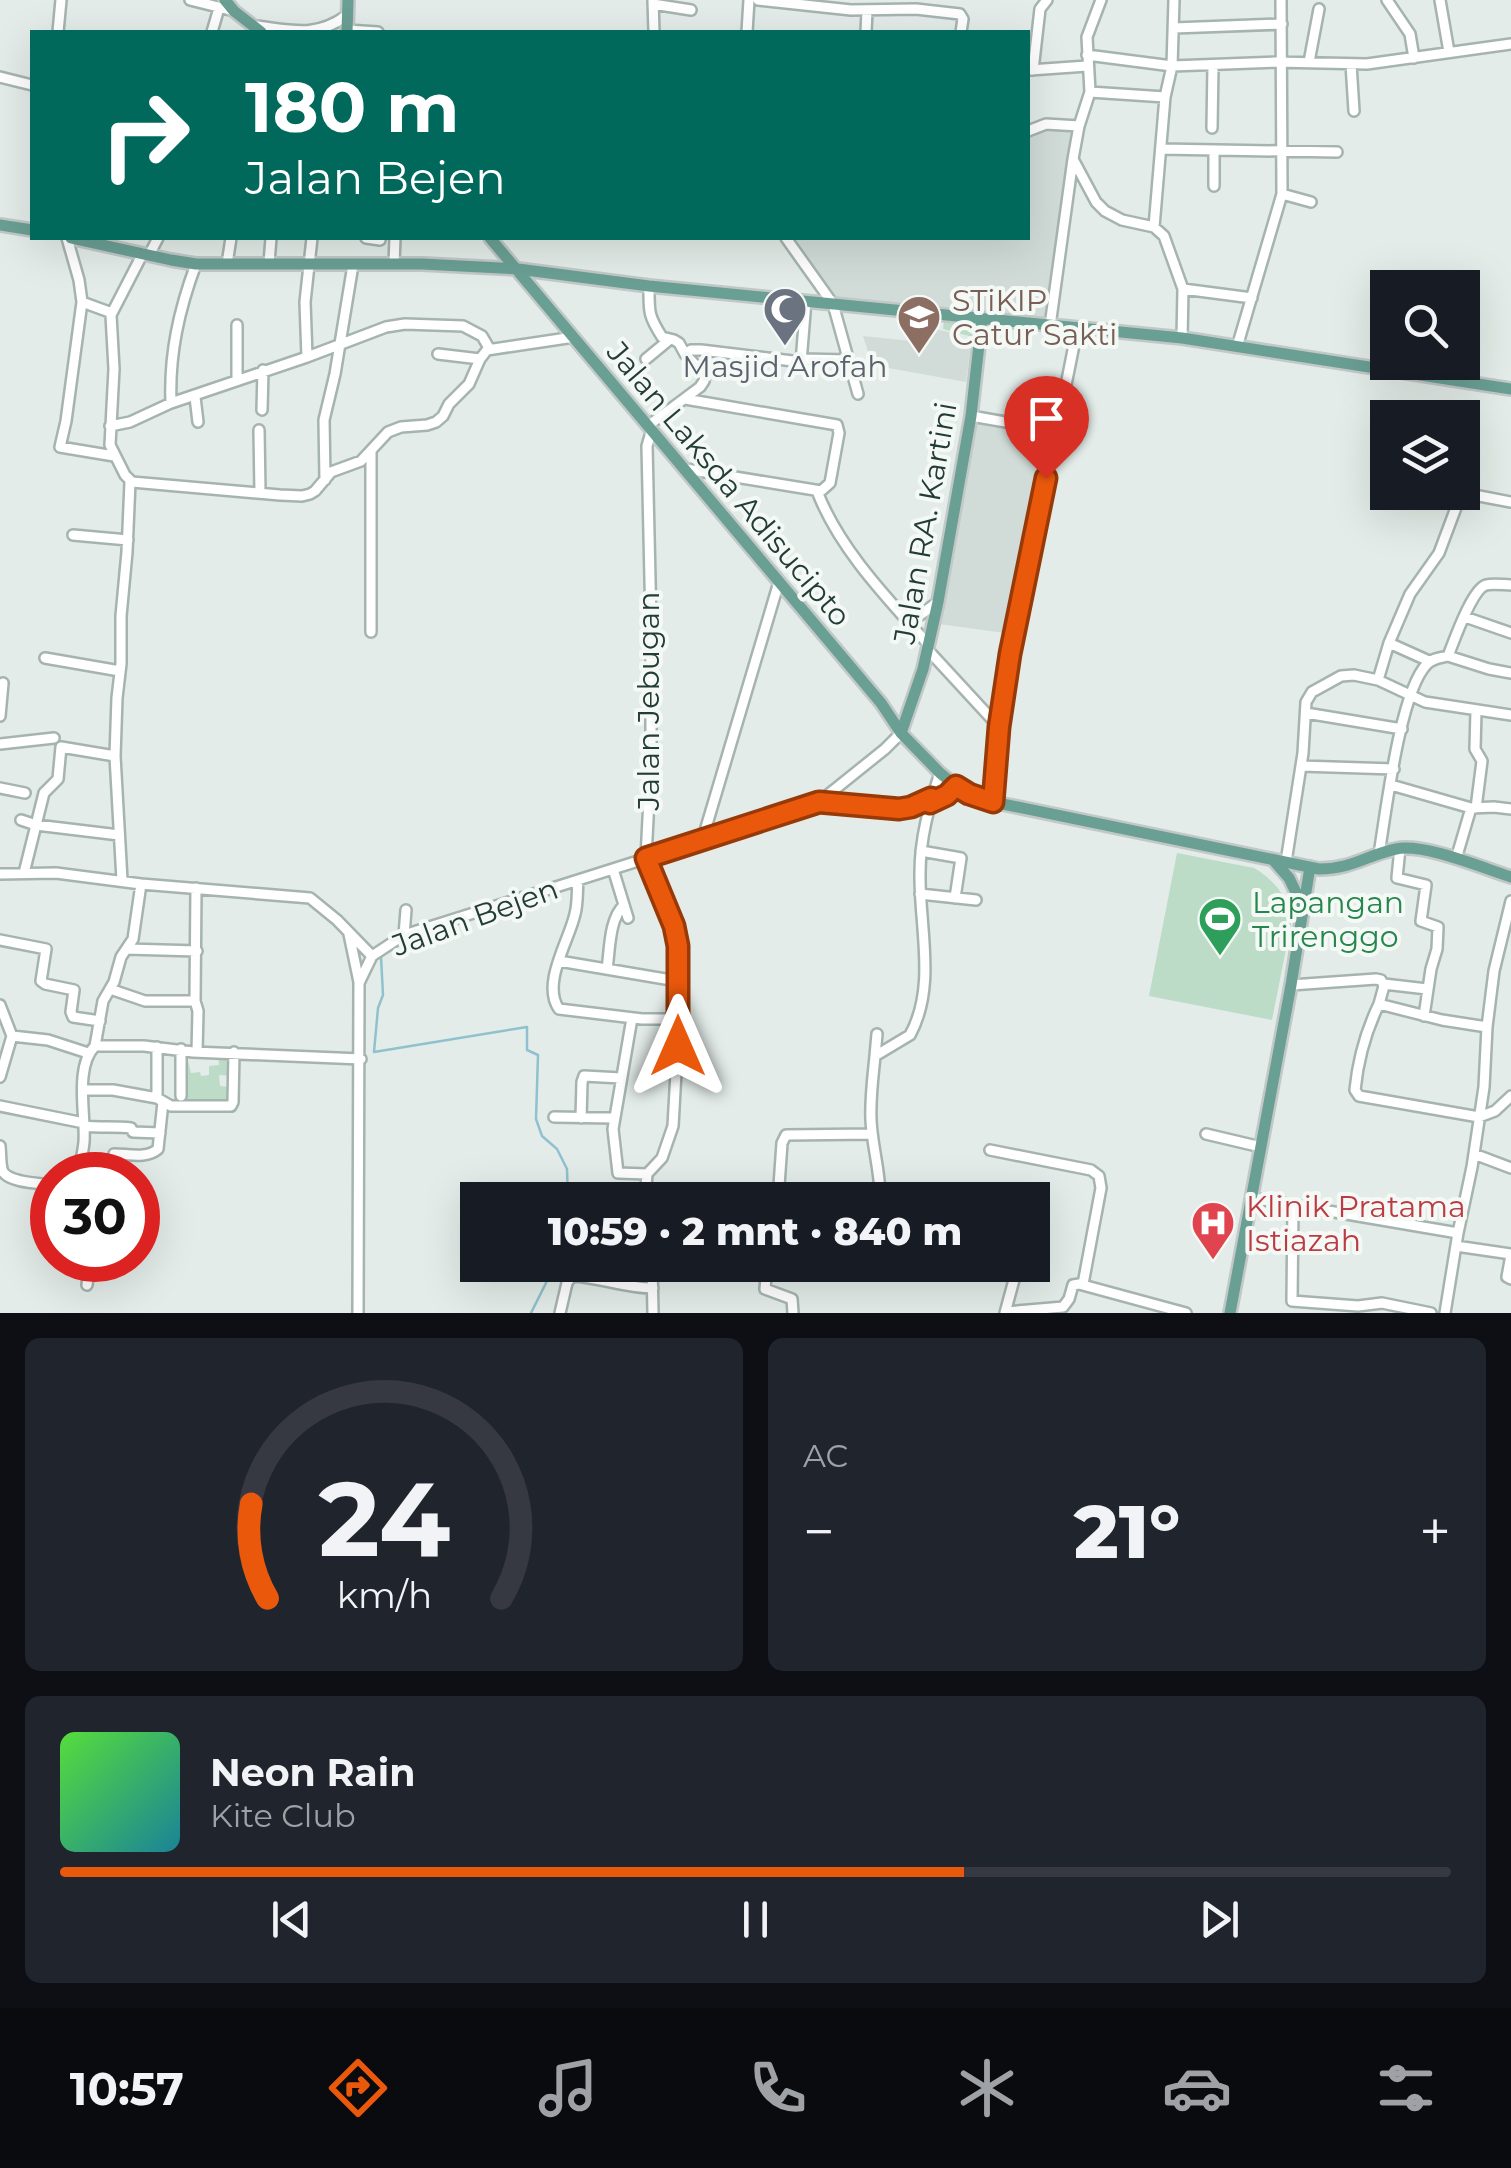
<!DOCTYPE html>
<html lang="id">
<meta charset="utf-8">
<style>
body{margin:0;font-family:Montserrat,sans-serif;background:#20242c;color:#f1f3f6;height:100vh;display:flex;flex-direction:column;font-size:38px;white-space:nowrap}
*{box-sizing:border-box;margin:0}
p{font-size:32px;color:#9ea1a6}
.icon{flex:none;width:55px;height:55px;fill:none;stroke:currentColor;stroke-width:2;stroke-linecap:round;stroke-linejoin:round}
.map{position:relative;height:1313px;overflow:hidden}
.side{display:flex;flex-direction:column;gap:25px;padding:25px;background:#0d0f14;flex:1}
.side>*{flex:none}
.guide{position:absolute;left:30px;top:30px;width:1000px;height:210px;border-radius:0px;box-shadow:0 10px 40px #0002;background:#00695c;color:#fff;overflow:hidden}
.fabs{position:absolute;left:1370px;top:270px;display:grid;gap:20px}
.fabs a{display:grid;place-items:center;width:110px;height:110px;border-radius:0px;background:#171b24;box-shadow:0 10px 40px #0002;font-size:50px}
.speed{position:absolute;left:30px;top:1152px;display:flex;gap:20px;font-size:50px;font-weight:700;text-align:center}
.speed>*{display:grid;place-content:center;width:130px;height:130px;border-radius:50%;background:#171b24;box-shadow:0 10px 40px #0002;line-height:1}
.speed .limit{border:15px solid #d22;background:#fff;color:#111}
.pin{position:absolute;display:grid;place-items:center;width:85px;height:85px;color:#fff;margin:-102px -42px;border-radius:50% 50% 50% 0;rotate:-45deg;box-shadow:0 0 10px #0007}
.pin .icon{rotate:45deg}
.me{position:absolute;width:110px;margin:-55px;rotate:0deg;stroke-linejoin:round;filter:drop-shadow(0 0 8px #0008)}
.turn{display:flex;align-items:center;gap:35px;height:210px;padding:0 50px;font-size:45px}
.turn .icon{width:130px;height:130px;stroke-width:2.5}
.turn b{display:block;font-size:70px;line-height:85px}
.big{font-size:75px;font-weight:800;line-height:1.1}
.side .widget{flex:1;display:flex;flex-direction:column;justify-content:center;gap:15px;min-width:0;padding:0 35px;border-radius:15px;background:#20242c}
.side .dial{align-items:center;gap:0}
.dial svg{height:260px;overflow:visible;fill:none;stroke:#363941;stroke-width:7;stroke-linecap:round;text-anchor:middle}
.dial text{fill:#f1f3f6;stroke:none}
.song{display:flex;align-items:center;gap:30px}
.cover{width:120px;height:120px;border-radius:15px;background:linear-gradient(135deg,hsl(110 70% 55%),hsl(190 70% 35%))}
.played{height:10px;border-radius:5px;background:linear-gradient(90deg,#ea580c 65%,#363941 65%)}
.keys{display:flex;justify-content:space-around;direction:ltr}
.heat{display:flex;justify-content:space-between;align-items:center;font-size:55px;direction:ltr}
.side .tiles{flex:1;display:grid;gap:25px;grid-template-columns:1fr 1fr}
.widget:last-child{grid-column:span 2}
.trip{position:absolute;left:460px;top:1182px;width:590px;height:100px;border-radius:0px;background:#171b24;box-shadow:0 10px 40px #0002;font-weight:800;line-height:100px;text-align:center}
.tabs{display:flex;height:160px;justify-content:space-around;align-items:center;background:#090b0e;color:#9ea1a6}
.tabs .icon{width:70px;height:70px}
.tabs .on{color:#ea580c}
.tabs b{font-size:45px;color:#f1f3f6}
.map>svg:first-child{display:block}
.built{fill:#d1dcd8}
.green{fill:#bddcc7}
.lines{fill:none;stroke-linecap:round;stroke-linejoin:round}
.stream{stroke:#8fc1ce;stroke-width:2.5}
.minor-casing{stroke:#a6b4af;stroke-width:14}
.major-casing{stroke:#c2c8c7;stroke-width:16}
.minor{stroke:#fff;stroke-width:9}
.major{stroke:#6a9f94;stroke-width:11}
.route-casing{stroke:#983908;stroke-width:25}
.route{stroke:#ea580c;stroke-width:18}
.labels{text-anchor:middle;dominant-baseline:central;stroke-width:8;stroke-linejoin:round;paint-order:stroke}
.education-label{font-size:30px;fill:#785e54;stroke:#f4f9f6;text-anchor:start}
.worship-label{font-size:30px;fill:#5b616d;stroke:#f4f9f6}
.street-label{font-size:30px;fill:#243c37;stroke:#f4f9f6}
.leisure-label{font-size:30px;fill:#27864d;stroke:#f4f9f6;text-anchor:start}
.health-label{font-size:30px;fill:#be3a42;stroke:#f4f9f6;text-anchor:start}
</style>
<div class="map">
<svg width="1511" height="1313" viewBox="0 0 1511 1313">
<rect width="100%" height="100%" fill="#e3ece8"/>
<!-- built -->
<path class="built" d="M1052 127 1079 129 1049 319 832 299 787 238H1028V136Z
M923 327 960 334V343L971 345 966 382 872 365 863 336 921 342Z
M981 420 1044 432 1050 439 1012 634 939 624 949 554 973 424Z"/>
<!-- green -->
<path class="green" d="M945 313 983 318 979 368 970 367 973 337 943 329Z
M1177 853 1254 868C1272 878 1289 898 1292 919L1272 1020 1149 996Z
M184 1051 186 1052 191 1073 200 1072 201 1076 209 1075V1066L219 1065 218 1052 232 1054V1076L219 1075 220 1086 231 1087V1104L186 1106Z"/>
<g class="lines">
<!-- stream -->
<path class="stream" d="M381 957 383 995 378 1008 374 1052 527 1027V1050L538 1055 536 1119 542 1136 557 1149 567 1169 568 1200
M531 1313 555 1265"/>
<defs>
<path id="minor" d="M190 0 234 11
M653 0 654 32
M758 0 851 10 916 9 960 14 963 19 961 32
M1101 0 1087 37 1090 92 1079 126 1073 159 1096 202 1105 211 1122 220 1154 227 1164 236 1183 289 1182 338
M1387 0 1410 34 1414 58
M1440 0 1449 52
M653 4 691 10
M256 26C291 30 316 38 346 16
M1174 28 1282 24
M347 30 378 32
M58 32 61 0
M212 32 219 8
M747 32 749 0
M866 32 867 11
M1087 55 1172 66 1276 62 1367 64 1511 44
M1309 62 1319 9
M1351 64 1354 111
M1030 70 1087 66
M1033 70 1040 9 1047 0
M0 77 32 85
M1090 92 1165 97
M1212 128 1213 65
M1028 131 1046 124 1079 126
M1161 149 1337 152
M1214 186V151
M1282 194 1311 202
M1154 227 1165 97 1172 66 1174 0
M67 238 79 280 82 302 66 421 60 447 114 456
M366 238 380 240
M786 238 833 304 858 394
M143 253 111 315 114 369 110 445 125 475 132 482 280 495 302 496 310 494 315 491 331 472 361 461 388 432 401 427 427 425 436 422 443 416 449 404 469 384 480 359 487 350 574 337
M149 255 158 238
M269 263 271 238
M227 264 231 238
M394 264 395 238
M649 286C649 312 648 315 662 337L674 340 679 343 685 354 705 375 704 381 700 387 649 425
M1183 289 1252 298
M82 302 112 313
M1050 326 1073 159
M1237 347 1282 194 1281 0
M438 354 480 359
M685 354 691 350H701L801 362 806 301
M307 357 305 302 312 238
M646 359 669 340
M803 359 847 360
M237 380V325
M195 397 198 422
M685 399 837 425 839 433 830 483 821 491 686 469
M171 403C169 354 179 310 196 264
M262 410 263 370
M971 416 1057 431
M110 426 130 422 171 403 307 357 386 327 405 324 463 326 482 336 489 348
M259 430 260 493
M371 451V632
M325 480 324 420 335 374 353 265
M817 491C839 549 888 599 929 645
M73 535 128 540
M904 616 920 615 938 602
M1465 617 1511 633
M1389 643 1429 661
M928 650 999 727
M1448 656 1489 669 1511 673
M45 658 120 671
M1378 680 1389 643 1410 594 1439 553 1457 505 1464 498 1474 495 1511 502
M1476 711 1475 749 1482 761 1476 808
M1306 713 1402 729
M0 716 3 683
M0 744 54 738
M1301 766 1394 769
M1391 785 1471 808 1494 807 1511 809
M0 788 25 793
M819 802C857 807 896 816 931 798
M993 802C999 751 1002 701 1011 650 1030 543 1057 437 1077 329
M930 803 947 795 956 787
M21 820 36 825 119 835
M702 841 779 582
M1400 848 1397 878 1426 885 1421 921 1438 927 1437 949 1431 969 1424 1016
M921 851 961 858 955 898
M1379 854C1386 812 1400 691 1427 664 1433 658 1440 658 1448 656 1454 641 1472 589 1486 585 1493 583 1504 585 1511 585
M1456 859 1471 808
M1286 862 1303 753 1306 702 1312 692 1341 676 1354 675 1378 680 1425 702 1511 715
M613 869 628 918
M24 873 44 793 58 779 61 747 115 756
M0 874 56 873 141 884 310 898 337 920 372 956
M122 880 115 756 117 698 121 664V616L127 552 130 482
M578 880C577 891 578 903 575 914 569 941 541 984 559 1009L642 1019H679
M141 884 133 939 121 957 114 982 103 1001 95 1046H144L193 1052 361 1059
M196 888 195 1001 198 1011 197 1052
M920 894 976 900
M349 934 359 982
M404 935 406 910
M0 940 46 949 41 981 45 984 74 990 71 1012 73 1017 100 1021
M127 949 197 951
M559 961 677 981
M607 969C610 949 609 919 624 905
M1384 984 1427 989
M1291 985 1376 979 1381 980 1384 986 1379 1004 1442 1020 1487 1027 1494 971 1511 901
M110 989 145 1001H195
M1379 1004C1366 1031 1358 1059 1355 1090L1359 1096 1479 1117 1495 1111 1511 1096
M0 1005 12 1036 48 1040 88 1053
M632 1018 613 1129 618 1173 647 1174
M181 1049V1096
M875 1056 877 1034
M0 1077 12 1036
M83 1090H113L157 1098V1047
M157 1098 171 1106H231L233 1102 234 1052
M0 1106 84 1123
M554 1117 614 1118
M581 1118 582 1082 584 1076 621 1078
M84 1126C100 1128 115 1126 131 1128L133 1132 160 1133
M1206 1134 1261 1147
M0 1146C1 1154 0 1165 3 1172 11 1183 39 1183 52 1185
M990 1150 1091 1170 1099 1176 1101 1188 1083 1284
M1474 1154 1511 1168
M78 1175C80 1164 83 1153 84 1142 86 1115 74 1067 95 1046
M113 1175 114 1154C128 1154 147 1159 158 1149L163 1102
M1252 1198 1458 1233
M645 1200 647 1174 662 1158 673 1126 679 1019 677 981 678 946 674 926 646 858 651 759V624L647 446 652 429
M778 1200 782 1143 786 1135 872 1134
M880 1200C881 1173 872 1147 871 1120 870 1098 873 1077 875 1056L910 1035C937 986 919 926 920 873 920 838 929 806 940 773
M1293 1205 1292 1301 1358 1306 1382 1303 1431 1313
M1456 1246 1511 1254
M1511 1255 1507 1277 1511 1279
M652 1265 653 1313
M767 1265 765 1289 792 1299 793 1313
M87 1285 90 1260
M1006 1312 1063 1307 1069 1299 1073 1285 1079 1284 1186 1313
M358 1313 359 983 372 956 404 935 812 806 819 802 885 749 901 733
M560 1313 567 1283 572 1276C599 1277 625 1288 653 1288
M1005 1313 1018 1265
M1445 1313 1458 1233 1472 1167 1484 1087 1487 1027"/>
<path id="major" d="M225 0 234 11 261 32
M347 32 348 0
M0 225 32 230
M71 238 171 260 196 264H422L518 269 649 286 1182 338 1511 389
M490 238 881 703 901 733 940 773 962 791 993 802 1319 869C1352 869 1367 855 1396 849 1424 843 1483 868 1511 877
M901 733 923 669 938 602 971 416 982 318
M1274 861 1289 878 1303 907
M1230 1313 1291 985 1310 867"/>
</defs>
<!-- minor casing -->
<use href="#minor" class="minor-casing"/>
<!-- major casing -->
<use href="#major" class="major-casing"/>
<!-- minor -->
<use href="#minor" class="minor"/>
<!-- major -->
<use href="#major" class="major"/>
</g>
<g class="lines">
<defs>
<path id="route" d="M678 1046V946L674 926 646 858 819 802 899 809 911 807 931 798 930 803 947 795 956 786 969 794 993 802 999 727 1010 654 1046 478"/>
</defs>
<!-- route casing -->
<use href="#route" class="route-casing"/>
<!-- route -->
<use href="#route" class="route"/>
</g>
<!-- icons -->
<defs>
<symbol id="mosque-pin" viewBox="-11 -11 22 30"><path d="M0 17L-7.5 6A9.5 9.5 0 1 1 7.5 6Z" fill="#6b7280" stroke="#f4f9f6"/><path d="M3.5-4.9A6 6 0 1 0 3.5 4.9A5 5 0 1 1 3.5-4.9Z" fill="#fff"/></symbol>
<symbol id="university-pin" viewBox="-11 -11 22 30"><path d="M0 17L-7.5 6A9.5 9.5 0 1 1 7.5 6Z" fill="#8d6e63" stroke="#f4f9f6"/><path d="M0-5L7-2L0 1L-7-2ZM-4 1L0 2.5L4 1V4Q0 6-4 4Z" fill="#fff"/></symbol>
<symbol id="stadium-pin" viewBox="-11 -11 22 30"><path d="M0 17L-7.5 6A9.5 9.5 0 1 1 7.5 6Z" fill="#2e9e5b" stroke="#f4f9f6"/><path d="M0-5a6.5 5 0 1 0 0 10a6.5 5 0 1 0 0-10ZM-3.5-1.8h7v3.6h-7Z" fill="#fff"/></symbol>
<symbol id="hospital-pin" viewBox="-11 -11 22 30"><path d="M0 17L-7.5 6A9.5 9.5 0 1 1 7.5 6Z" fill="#e0444e" stroke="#f4f9f6"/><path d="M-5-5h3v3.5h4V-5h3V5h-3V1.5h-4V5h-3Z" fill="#fff"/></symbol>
</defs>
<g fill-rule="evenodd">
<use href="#mosque-pin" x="760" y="284" width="50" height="68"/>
<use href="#university-pin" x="894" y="292" width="50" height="68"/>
<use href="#stadium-pin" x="1195" y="894" width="50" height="68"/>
<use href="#hospital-pin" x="1188" y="1198" width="50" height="68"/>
</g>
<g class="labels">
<!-- education labels -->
<g class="education-label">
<text x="952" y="300">STiKIP<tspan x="952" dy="34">Catur Sakti</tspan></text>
</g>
<!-- worship labels -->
<g class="worship-label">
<text x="785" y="366">Masjid Arofah</text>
</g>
<!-- street labels -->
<g class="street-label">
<text transform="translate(729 484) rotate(50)">Jalan Laksda Adisucipto</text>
<text transform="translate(925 523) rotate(-80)">Jalan RA. Kartini</text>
<text transform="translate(648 701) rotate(-90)">Jalan Jebugan</text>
<text transform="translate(475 917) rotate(-20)">Jalan Bejen</text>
</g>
<!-- leisure labels -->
<g class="leisure-label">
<text x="1252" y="902">Lapangan<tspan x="1252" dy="34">Trirenggo</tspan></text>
</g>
<!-- health labels -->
<g class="health-label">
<text x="1246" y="1206">Klinik Pratama<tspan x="1246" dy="34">Istiazah</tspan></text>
</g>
</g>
</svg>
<div class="fabs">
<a><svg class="icon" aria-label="search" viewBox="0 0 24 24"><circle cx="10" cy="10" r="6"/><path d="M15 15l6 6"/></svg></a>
<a><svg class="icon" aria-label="layers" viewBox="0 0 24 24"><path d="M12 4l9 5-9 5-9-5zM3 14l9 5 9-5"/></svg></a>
</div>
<div class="speed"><div class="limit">30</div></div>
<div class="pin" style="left:1046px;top:478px;background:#d93025"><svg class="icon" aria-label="arrive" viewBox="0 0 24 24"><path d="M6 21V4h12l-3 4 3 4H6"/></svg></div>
<svg class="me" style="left:678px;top:1046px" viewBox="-20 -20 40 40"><path d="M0-17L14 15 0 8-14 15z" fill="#ea580c" stroke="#fff" stroke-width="4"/></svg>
<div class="trip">10:59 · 2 mnt · 840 m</div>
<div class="guide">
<div class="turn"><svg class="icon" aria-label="right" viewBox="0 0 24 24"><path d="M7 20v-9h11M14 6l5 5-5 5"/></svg><div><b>180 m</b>Jalan Bejen</div></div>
</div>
</div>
<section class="side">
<div class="tiles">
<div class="widget dial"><svg viewBox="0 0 100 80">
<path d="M14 69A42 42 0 1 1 86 69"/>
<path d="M14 69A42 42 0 0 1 9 40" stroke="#ea580c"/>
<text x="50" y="56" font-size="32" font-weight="700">24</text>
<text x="50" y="72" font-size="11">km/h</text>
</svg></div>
<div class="widget"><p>AC</p>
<div class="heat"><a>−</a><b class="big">21°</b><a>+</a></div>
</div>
<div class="widget">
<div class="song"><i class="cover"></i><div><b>Neon Rain</b><p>Kite Club</p></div></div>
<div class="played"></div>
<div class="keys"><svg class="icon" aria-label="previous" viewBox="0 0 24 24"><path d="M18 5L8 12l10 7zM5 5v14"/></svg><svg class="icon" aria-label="pause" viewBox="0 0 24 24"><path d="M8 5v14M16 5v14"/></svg><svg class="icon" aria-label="next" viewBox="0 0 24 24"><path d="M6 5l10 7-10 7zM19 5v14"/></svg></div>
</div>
</div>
</section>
<nav class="tabs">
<b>10:57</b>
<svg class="icon on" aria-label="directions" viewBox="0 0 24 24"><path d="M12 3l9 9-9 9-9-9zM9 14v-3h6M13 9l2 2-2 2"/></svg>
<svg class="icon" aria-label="music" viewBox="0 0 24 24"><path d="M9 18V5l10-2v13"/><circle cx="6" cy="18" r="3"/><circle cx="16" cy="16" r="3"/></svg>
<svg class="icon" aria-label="phone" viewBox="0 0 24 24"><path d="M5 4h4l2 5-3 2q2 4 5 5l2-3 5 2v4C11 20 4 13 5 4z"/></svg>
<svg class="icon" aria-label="climate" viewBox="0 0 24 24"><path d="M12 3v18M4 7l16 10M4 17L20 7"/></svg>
<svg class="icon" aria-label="car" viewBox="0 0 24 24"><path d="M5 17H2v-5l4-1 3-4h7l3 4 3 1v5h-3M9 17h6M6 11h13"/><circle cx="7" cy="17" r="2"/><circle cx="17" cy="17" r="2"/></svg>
<svg class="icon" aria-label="filters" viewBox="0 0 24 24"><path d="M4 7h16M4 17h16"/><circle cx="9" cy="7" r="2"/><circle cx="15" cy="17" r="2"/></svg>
</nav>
